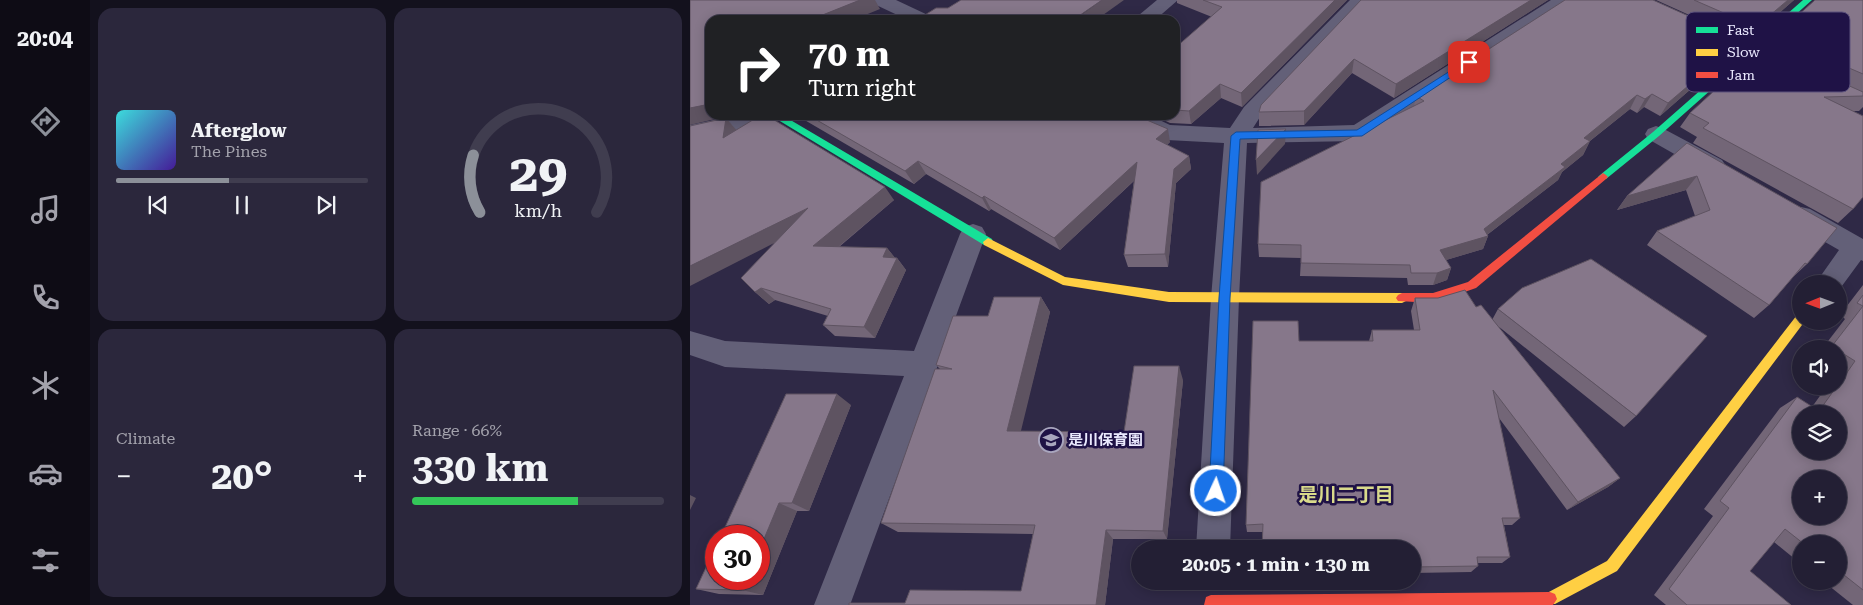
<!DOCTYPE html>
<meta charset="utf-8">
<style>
body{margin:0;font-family:"Roboto Serif","Noto Sans JP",serif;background:#2b273c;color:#f1f3f6;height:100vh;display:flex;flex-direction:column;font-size:19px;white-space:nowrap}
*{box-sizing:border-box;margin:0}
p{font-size:16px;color:#a3a2ac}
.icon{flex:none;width:28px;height:28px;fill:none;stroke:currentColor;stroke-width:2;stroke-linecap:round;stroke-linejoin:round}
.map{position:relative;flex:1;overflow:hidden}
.sheet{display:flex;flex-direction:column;gap:8px;padding:8px;background:#13111d;width:600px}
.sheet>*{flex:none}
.top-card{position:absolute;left:15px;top:15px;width:475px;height:105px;border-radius:15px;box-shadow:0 2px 12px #0003,0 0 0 1px #403d4f;background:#202124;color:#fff;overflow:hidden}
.needle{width:32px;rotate:269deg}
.controls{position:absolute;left:1102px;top:275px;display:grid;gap:10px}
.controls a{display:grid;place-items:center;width:55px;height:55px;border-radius:50%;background:#231f34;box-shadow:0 2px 12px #0003,0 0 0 1px #403d4f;font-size:25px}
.speed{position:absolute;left:15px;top:525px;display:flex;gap:10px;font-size:25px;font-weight:700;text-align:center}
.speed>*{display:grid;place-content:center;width:65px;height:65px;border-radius:50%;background:#231f34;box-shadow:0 2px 12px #0003,0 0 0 1px #403d4f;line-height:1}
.speed .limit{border:8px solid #d22;background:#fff;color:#111}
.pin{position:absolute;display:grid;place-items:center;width:42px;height:42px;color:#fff;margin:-21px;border-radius:10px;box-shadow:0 2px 8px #0006}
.me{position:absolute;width:55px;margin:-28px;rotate:3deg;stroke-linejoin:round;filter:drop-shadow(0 0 4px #0008)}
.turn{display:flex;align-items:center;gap:18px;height:105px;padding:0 20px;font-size:22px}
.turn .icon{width:65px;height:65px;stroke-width:2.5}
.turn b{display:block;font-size:35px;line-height:42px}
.big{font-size:38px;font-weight:700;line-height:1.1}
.sheet .card{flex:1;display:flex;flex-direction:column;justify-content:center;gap:8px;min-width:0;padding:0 18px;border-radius:15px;background:#2b273c}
.sheet .dial{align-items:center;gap:0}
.dial svg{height:130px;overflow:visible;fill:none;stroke:#403d4f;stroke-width:7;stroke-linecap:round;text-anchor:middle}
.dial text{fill:#f1f3f6;stroke:none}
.song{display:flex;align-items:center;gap:15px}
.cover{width:60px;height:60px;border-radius:8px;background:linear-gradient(135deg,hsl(180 70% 55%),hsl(260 70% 35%))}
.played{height:5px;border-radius:2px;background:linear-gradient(90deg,#8c9099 45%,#403d4f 45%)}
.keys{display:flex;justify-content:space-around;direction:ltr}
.heat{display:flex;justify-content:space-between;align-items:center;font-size:28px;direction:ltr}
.charge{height:8px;border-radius:4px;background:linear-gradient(90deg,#34c759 66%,#403d4f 0)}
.sheet .tiles{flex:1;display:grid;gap:8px;grid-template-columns:repeat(2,1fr)}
.trip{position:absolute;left:441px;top:540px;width:290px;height:50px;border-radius:25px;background:#231f34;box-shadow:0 2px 12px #0003,0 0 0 1px #403d4f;font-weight:700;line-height:50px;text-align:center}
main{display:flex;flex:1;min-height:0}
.tabs{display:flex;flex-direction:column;width:90px;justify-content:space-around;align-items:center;background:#0e0c15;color:#a3a2ac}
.tabs .icon{width:35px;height:35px}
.tabs .selected{color:#8c9099}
.tabs b{font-size:22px;color:#f1f3f6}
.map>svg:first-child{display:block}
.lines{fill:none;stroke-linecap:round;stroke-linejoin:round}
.street{fill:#636078;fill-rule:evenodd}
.fast{fill:#16e098;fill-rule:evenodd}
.slow{fill:#ffcf43;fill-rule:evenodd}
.jam{fill:#f24e42;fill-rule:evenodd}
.wall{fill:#736677}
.shaded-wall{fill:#5e5361}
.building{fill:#86778a;stroke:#5e5361;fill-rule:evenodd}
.route{fill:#1a73e8;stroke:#114b97}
.labels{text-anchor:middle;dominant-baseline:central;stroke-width:5;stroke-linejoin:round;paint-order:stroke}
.poi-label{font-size:15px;font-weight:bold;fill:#eae9fe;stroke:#1f1246;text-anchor:start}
.near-neighbourhood-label{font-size:19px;font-weight:bold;fill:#d9da8b;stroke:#1f1246}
.key{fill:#1f1246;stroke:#5c527d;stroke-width:1}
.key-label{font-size:14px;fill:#eae9fe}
</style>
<main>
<nav class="tabs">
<b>20:04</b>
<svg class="icon selected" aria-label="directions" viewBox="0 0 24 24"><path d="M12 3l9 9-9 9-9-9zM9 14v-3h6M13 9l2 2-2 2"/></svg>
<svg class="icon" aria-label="music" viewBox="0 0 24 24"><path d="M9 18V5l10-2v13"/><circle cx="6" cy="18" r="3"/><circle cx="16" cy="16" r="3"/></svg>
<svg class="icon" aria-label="phone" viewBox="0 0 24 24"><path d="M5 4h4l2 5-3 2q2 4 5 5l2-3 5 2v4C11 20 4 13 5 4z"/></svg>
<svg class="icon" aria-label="climate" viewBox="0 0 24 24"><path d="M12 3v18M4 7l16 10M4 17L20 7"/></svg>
<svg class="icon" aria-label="car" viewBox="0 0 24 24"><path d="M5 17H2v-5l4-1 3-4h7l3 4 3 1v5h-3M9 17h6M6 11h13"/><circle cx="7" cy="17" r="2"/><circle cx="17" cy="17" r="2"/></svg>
<svg class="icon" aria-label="filters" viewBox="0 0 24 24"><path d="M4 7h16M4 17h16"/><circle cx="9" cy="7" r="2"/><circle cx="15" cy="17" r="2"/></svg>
</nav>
<section class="sheet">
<div class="tiles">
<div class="card">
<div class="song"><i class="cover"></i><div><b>Afterglow</b><p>The Pines</p></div></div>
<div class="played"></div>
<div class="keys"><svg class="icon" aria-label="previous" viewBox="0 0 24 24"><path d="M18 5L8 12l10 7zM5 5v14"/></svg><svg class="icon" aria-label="pause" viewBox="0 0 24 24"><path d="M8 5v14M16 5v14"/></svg><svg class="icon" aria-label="next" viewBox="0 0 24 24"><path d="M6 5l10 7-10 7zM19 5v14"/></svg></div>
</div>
<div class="card dial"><svg viewBox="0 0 100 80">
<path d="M14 69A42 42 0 1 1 86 69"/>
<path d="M14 69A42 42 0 0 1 10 34" stroke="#8c9099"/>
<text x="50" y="56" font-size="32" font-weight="700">29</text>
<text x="50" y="72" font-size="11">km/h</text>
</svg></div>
<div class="card"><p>Climate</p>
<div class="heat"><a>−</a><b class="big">20°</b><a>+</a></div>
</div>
<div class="card"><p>Range · 66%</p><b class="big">330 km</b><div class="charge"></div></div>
</div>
</section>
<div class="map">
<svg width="1173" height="605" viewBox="0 0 1173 605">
<rect width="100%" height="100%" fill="#2f2946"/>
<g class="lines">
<!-- street -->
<path class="street" d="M182 0H206L240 16 243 20H218L184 4Z
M467 0H488L465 20H443Z
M660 0H680L570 117 563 128 664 125 861 0H883L881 4 677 138 669 141 557 143 549 298 540 549H506L521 298 534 143 477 140 432 120 429 115H459L480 125 540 128 554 107Z
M937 0H961L1092 59 1095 64 1092 69 1085 70 1078 69 939 4Z
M48 115H93L90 120 0 141V125Z
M966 126 974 129 1032 160 1036 166 1032 172 1024 174 1016 172 958 139 955 134 958 129Z
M1111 207 1120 209 1173 239V261L1171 260 1149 290V284H1125L1149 250 1102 223 1099 216 1102 209Z
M283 224 292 227 296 234 160 605H124L214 376 35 367 0 355V331L35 341 224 351 270 234 274 227Z"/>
<!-- fast -->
<path class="fast" d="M1113 0H1122L969 136 916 179H910L908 177 910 175 963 132Z
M80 115H92L302 239 303 242 302 245H294Z"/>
<!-- slow -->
<path class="slow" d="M298 238 375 277 479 292 712 293 716 295 718 298 716 301 712 303 479 302 373 285 294 245 293 242Z
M1111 313V321H1115L927 571 865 604H855L853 599 855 594 917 561 1107 315Z"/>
<!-- jam -->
<path class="jam" d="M913 173 916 175 918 177 916 179 786 288 743 303 708 301 706 298 708 295 712 293H743L778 282Z
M860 592 865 594 867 599 863 605H514L516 597 521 595Z"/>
</g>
<!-- wall -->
<path class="wall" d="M487 0H657L552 107 531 98 501 124 480 123 463 115H485V48L522 17 487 3Z
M671 0H858L704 98 662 73 614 125 569 126V112Z
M966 0H1104L1057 41Z
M1173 0V107L1169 111H1163V209L1148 223 1003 143 1007 137 990 127 1000 113 1076 49 1085 36Z
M1052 40 1042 53 970 116 954 107 947 113 940 109 900 141 893 155 872 172 868 180 797 235 798 236 793 249 756 260 761 268 757 280 743 285H718L717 278 610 276 611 258 569 257 568 244 724 106 726 96Z
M106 115H445L480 142 477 145 499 156 501 169 486 183 478 267H438L434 255 444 181 370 250 301 209 299 211 236 174 224 184Z
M36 118 46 130 204 200 149 247 197 248 205 258H207L216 270 185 338 145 336 133 325 138 316 85 300 79 304 65 292 84 244Z
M997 143 1117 264 1103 277 1079 305 1064 318 957 245 967 231 1005 216 996 190 927 210 937 196Z
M1173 285V605H1163L1133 581H1149V544H1111V564L1084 542 1060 571 1101 605H976L964 595 1023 516 1014 509 1090 408 1107 397 1122 407 1137 386H1149V349H1132L1155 319 1150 315Z
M351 297 360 312 330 431 434 432 493 380 477 539H423L415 605 215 603 331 591 343 534 208 532 191 523 250 369 246 365 298 316Z
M725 298 786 307 802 320 808 309 946 416 934 427 808 326 930 478 918 487 877 510 809 418 830 518 822 525H814L820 557 812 563H788V566L781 572 722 573V549L573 532H557L556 525 609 341H679L682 330H724L721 311Z
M161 405 119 511H107L73 595 29 594 6 589 31 536Z"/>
<!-- shaded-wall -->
<path class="shaded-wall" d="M170 0H185L190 9 163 20H120Z
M412 0H434L406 20H384Z
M645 0H657L552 107 551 93Z
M841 0H858L704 98 706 84Z
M1098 0H1104L1057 41 1066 27Z
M1052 40 1042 53 970 116 978 103Z
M664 59 662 73 614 125V111Z
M530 84 531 98 501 124 499 111Z
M962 94 954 107 947 113 955 99Z
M947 95 940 109 887 151 894 138Z
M20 104V115H42L0 125V108Z
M36 118 48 132 33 138Z
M478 129 480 142 469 152 466 139Z
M596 129 595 144 567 175 566 160Z
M900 141 893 155 872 172 868 180 794 237 798 236 793 249 746 263 750 250 794 229 871 164Z
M499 156 501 169 486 183 478 267 475 254 484 169Z
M228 161 236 174 224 184 215 171Z
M447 162 450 175 370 250 364 238Z
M1007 176 996 190 927 210 937 196Z
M195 187 204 200 135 258 123 246Z
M294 196 301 209 299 211 292 198Z
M118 208 129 220 0 286V266Z
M197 248 206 259 207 258 216 270 185 338 174 327 193 257Z
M761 268 757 280 743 285 747 273Z
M71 288 85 300 79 304 65 292Z
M351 297 360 312 328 443 317 431Z
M489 366 493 380 477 539 473 531Z
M147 394 161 405 119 511 102 503Z
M930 478 918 487 877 510 888 502Z
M0 495 6 498 0 510Z
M89 503 107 511 73 595 52 590 57 579H69V551Z
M416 530 423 539 415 605H406Z"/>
<!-- building -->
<path class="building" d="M0 0H170L120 20H20V104L0 108Z
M271 0H412L383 20H384H227L246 8H258Z
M513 0H645L551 93 530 84 499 111 485 110V48L532 7Z
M671 0H841L706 84 664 59 614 111 569 112 571 105Z
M875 0H963L1052 40 978 103 962 94 955 99 947 95 894 138 900 141 871 164 875 167 794 229 798 236 750 250 761 268 747 273H721L720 265 611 263V245L568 244 571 182 734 101 726 96Z
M1004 0H1098L1066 27Z
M1125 0H1173V74L1085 36Z
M1072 47 1173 92V96L1134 97 1173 116V197L1163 209 1013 128 1019 123 1000 113Z
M71 115H76L195 187 123 246 197 248 193 257 207 258 174 327 133 325 141 309 71 288 65 292 51 278 118 208 0 266V126L36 118 33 138Z
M118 115H445L478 129 466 139 499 156 484 169 475 254 434 255 447 162 364 238 294 196 292 198 228 161 215 171Z
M596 129 566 160 568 130Z
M997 143 1147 228 1117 264 1115 263 1079 305 967 231 1020 210 1007 176 937 196Z
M901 259 1017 336 946 416 808 309 832 288Z
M775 290 786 307 791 305 930 478 888 502 803 390 830 518H812L820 557H787L788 566 722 567V549H572L573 524 556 525 563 321H608L609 341H683L682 330H730L725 298H748Z
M1173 295V590L1149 571V544H1114L1095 529 1060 571 1101 605H997L979 589 1039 508 1030 501 1107 397 1129 411 1147 386H1149V384L1165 361 1149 351V349H1146L1142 346 1173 306 1167 303ZM1111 414H1149V451H1111ZM1111 479H1149V516H1111Z
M304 297H351L317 431 434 432 444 366H489L473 531 416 530 406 605H159V603H215L220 590 331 591 345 525 191 523 245 369H262L246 365 263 316H298Z
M96 394H147L102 503H89L69 551V536H31Z
M26 546V579H57L52 590 6 589Z"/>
<!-- route -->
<path class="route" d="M779 59 782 60V63L672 136 550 139 540 298 533 491 531 496 526 498 521 496 519 491 529 298 541 136 546 132 667 130Z"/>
<!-- icons -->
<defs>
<symbol id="school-ring" viewBox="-11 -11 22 22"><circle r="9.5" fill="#1f1246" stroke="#a9a6be" stroke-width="1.5"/><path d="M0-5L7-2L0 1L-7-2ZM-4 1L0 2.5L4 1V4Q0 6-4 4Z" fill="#a9a6be"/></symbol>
</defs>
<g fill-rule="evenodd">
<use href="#school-ring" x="347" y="426" width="28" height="28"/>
</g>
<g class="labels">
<!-- poi labels -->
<g class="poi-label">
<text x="378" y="440">是川保育園</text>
</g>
<!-- near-neighbourhood labels -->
<g class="near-neighbourhood-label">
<text x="656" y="494">是川二丁目</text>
</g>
</g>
<!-- legend -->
<rect x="996" y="12" width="164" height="80" rx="8" class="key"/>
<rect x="1006" y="27" width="22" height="6" fill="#16e098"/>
<rect x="1006" y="49" width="22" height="7" fill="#ffcf43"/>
<rect x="1006" y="72" width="22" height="6" fill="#f24e42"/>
<g class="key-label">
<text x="1037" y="35">Fast</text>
<text x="1037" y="57">Slow</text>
<text x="1037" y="80">Jam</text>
</g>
</svg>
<div class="controls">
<a><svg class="needle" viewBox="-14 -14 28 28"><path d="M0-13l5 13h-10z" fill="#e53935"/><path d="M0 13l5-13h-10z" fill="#a3a2ac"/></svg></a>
<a><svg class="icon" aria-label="sound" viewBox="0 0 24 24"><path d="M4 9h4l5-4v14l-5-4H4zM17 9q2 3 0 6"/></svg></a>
<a><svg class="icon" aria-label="layers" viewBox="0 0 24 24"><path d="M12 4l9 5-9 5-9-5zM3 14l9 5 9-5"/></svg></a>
<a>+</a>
<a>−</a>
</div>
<div class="speed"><div class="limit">30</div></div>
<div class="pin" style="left:779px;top:62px;background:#d93025"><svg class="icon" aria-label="arrive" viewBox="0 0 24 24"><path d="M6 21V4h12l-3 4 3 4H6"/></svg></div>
<svg class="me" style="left:526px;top:491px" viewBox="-20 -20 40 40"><circle r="17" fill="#1a73e8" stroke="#fff" stroke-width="3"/><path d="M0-11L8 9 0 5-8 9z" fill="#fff"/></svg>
<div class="trip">20:05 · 1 min · 130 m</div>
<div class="top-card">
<div class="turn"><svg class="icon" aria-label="right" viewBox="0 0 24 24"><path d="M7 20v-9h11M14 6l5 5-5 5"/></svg><div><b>70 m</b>Turn right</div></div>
</div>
</div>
</main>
